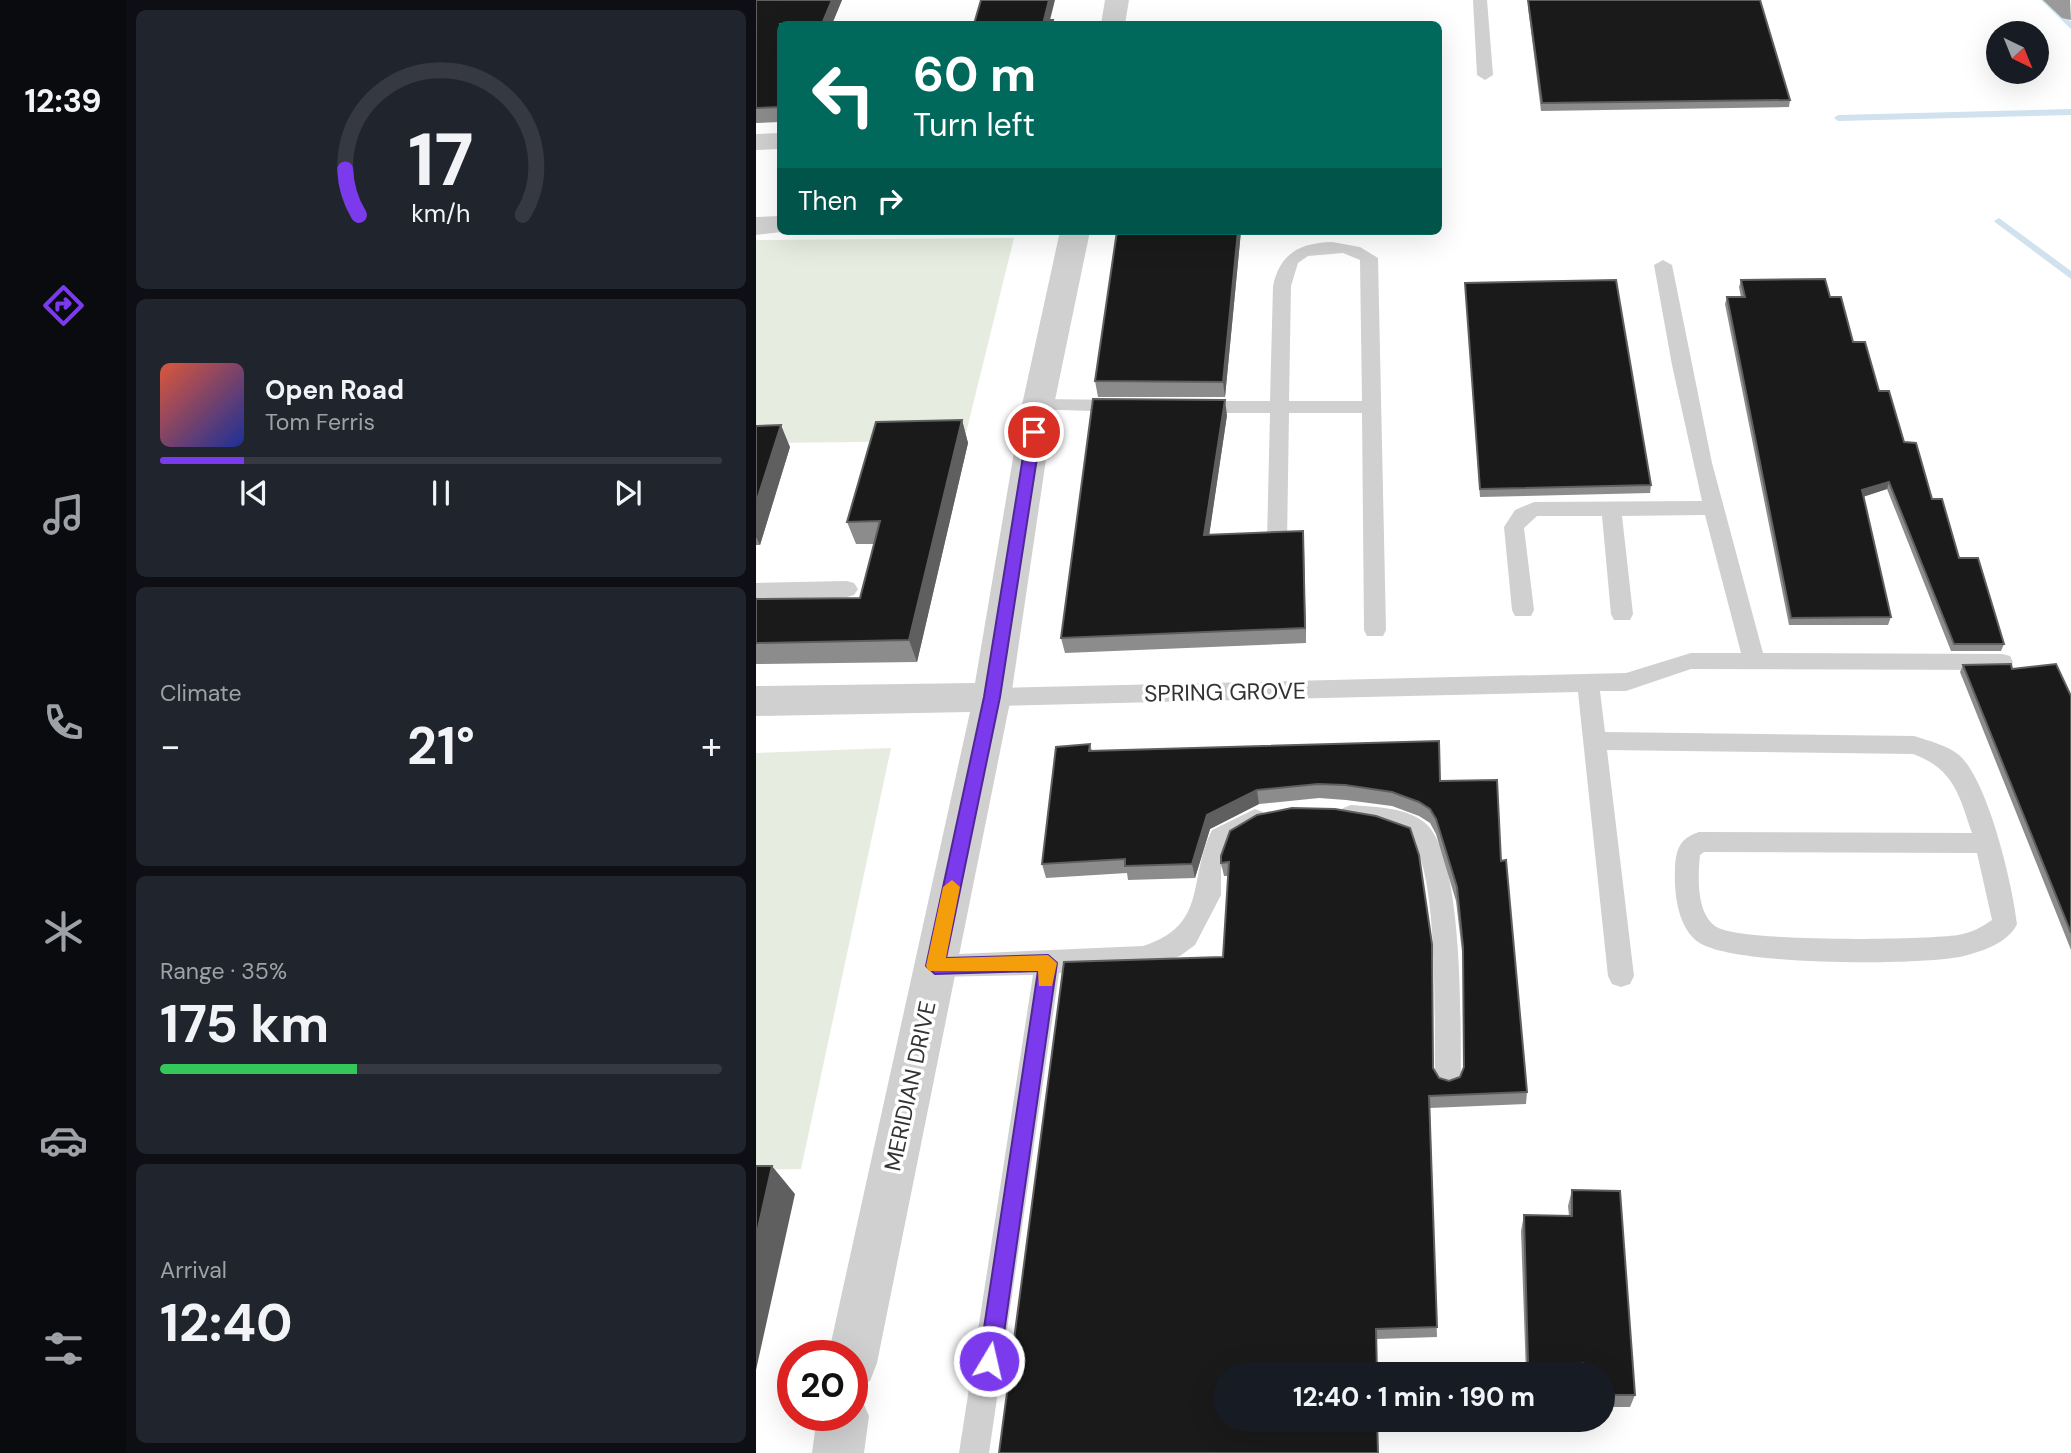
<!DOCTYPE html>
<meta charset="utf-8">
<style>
body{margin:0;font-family:"DM Sans",sans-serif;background:#20242c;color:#f1f3f6;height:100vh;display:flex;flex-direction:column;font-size:26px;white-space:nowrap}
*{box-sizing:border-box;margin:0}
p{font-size:23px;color:#9ea1a6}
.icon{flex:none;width:38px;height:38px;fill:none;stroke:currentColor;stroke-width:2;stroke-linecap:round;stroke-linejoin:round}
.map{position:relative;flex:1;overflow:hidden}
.details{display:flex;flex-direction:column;gap:10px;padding:10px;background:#0d0f14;width:630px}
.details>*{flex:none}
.top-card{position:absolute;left:21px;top:21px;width:665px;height:214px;border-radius:10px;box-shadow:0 7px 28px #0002;background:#00695c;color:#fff;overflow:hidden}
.needle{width:46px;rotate:137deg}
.controls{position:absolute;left:1230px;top:21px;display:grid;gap:14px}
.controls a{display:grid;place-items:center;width:63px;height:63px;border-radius:50%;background:#171b24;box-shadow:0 7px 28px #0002;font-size:35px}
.speed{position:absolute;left:21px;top:1340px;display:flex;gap:14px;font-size:35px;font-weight:700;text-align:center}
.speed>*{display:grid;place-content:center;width:91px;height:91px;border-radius:50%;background:#171b24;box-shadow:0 7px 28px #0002;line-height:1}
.speed .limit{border:10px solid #d22;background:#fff;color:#111}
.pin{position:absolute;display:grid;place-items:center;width:60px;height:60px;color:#fff;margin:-30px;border:4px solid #fff;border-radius:50%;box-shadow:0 2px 7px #0007}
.me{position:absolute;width:77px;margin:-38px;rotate:9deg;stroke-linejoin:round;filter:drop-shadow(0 0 5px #0008)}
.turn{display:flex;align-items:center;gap:24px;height:147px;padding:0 21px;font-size:32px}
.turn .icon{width:91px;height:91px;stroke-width:2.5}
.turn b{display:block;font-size:49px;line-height:60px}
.then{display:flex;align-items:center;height:66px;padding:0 21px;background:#0003;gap:14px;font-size:26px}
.big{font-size:52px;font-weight:700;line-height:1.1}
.details .card{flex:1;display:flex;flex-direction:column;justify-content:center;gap:10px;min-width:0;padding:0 24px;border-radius:10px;background:#20242c}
.details .dial{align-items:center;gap:0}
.dial svg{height:182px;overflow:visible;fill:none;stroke:#363941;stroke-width:7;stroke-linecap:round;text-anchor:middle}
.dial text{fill:#f1f3f6;stroke:none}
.song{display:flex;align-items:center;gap:21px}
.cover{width:84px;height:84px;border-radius:10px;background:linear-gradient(135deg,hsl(10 70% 55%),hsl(230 70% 35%))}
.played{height:7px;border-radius:4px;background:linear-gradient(90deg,#7c3aed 15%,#363941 15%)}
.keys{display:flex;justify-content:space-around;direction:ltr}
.heat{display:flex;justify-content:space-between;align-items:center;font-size:38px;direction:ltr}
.charge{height:10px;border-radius:5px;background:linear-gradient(90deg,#34c759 35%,#363941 0)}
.trip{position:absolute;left:457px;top:1362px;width:402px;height:70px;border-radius:35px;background:#171b24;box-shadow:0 7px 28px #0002;font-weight:700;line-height:70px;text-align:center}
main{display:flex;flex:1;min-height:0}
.menu{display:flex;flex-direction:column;width:126px;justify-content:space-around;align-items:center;background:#090b0e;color:#9ea1a6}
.menu .icon{width:49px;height:49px}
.menu .current{color:#7c3aed}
.menu b{font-size:32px;color:#f1f3f6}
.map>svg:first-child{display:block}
.green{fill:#e6ecdf}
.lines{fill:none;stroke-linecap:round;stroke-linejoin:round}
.stream{fill:#cfe2ee;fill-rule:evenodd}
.service{fill:#d0d0d0;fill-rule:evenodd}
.minor{fill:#d0d0d0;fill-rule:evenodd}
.motorway{fill:#9a9a9a;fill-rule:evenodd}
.wall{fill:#8c8c8c}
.shaded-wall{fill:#5f5f5f}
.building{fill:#1a1a1a;stroke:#5f5f5f;stroke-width:2}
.route{fill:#7c3aed;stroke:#51269a;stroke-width:2}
.slow{fill:#f59e0b}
.labels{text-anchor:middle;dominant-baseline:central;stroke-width:7;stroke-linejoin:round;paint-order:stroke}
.street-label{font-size:23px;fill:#333;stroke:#fff}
</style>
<main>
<nav class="menu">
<b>12:39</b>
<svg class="icon current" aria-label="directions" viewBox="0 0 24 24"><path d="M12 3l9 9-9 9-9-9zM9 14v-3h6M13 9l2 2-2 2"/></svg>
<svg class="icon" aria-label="music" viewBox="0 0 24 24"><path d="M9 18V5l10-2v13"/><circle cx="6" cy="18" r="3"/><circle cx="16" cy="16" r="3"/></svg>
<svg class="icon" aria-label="phone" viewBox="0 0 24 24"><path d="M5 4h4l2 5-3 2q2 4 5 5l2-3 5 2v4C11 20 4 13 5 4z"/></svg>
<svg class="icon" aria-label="climate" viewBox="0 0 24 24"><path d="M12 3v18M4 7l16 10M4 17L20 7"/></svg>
<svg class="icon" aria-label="car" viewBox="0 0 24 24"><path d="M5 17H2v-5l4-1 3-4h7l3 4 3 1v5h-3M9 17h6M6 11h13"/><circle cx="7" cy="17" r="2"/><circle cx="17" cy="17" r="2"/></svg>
<svg class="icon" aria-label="filters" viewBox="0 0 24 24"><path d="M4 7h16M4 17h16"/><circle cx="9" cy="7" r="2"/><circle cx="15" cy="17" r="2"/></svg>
</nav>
<section class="details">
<div class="card dial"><svg viewBox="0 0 100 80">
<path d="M14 69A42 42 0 1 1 86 69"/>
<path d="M14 69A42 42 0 0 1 8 49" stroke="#7c3aed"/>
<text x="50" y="56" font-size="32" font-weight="700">17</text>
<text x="50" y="72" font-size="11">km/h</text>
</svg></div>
<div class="card">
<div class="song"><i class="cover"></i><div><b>Open Road</b><p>Tom Ferris</p></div></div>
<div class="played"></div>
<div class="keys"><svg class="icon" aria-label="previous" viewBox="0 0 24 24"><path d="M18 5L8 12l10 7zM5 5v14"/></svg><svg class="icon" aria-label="pause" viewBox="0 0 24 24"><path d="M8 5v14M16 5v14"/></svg><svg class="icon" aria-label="next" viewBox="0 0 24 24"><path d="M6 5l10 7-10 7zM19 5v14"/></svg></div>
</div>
<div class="card"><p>Climate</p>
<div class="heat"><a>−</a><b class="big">21°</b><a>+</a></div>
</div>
<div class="card"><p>Range · 35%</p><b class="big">175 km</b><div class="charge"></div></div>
<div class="card"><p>Arrival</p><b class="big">12:40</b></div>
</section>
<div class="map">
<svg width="1315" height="1453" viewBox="0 0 1315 1453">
<rect width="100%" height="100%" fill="#fff"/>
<!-- green -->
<path class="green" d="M258 238 208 441 0 443V240Z
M135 748 45 1169 0 1170V753Z"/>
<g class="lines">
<!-- stream -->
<path class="stream" d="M1285 0H1293L1315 22V29Z
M1315 109V115L1082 121 1078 118 1082 115Z
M1243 218 1315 271V279L1240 223 1238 221Z"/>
<!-- service -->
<path class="service" d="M717 0H731L737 75 729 80 721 75Z
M576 242 604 247 622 258 630 630 627 636H611L608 630 606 413H533L531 541 528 546H514L511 541 514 413H439L429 407 439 401H514L517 286C524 253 544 243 576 242ZM587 253 604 260 606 401H533L535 286 542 263 552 256Z
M907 260 916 265 956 463 1007 653 1246 654 1254 656 1257 662 1254 668 1246 670 935 669 870 691H844L849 732 1158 736C1173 741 1191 745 1203 755 1232 780 1257 886 1261 924 1252 943 1227 951 1208 956 1165 966 976 966 942 942 921 926 918 892 919 868 920 849 924 838 943 832L1216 833C1203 795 1198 769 1157 754L851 750 878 976 874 984 865 987 856 984 852 976 822 692 236 706 228 703 225 697 228 691 236 688 870 673 935 653H985L949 515 866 516 877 614 874 620H858L855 614 846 516H781L768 528 778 610 775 616H759L756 610 748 527 759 510 778 502 946 501 916 365 898 265ZM948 852 1221 853 1236 920C1226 927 1215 933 1202 935 1168 940 981 943 959 926 940 911 942 877 944 855Z
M282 399 367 400 377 406 367 412 275 409 272 405 275 401Z
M91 581 98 583 102 589 98 595 91 597 0 599V583Z
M595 805C619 807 648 807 668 822 709 854 704 1027 705 1079L701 1088 692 1091 683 1088 679 1079C678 1032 684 871 654 838 638 821 607 829 587 822L583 815 587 808Z
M499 809 507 812 511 819 507 826 474 843 465 869V895L439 945 424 956 387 968 303 973 233 1453H203L277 975 179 977 170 974 166 966 170 958 179 955 387 946C453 925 431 880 456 830Z"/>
<!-- minor -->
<path class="minor" d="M349 0H373L369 24H345Z
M24 133V149L0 150V134Z
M24 216V231H34L0 235V217Z
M304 231H334L298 405 255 697 121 1363 114 1381 96 1388V1356H72L214 712 0 716V686L219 683 266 405Z
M96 1394 105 1398 113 1416 108 1453H56L61 1416H96Z"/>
<!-- motorway -->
<path class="motorway" d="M1287 0H1314L1315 20 1306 18Z"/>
</g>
<!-- wall -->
<path class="wall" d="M0 0H86L76 24H24V122L0 123Z
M772 0 1034 100 1033 107 785 111 772 7Z
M485 231 469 397H342L339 381Z
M985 280 1074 297 1123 391 1176 499 1203 558 1248 644 1245 651H1195L1131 489 1107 497 1135 617 1132 625H1033L969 304 971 297H985L983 287Z
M709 283 895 485 894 493 724 497Z
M471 415 453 535 547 531 550 643 309 653 305 638Z
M206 420 212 443 161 662 0 664V599L104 598 118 544H100L91 522Z
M0 426 34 447 4 545H0Z
M1207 665 1256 669 1315 696V950L1204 672Z
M334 744 336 751 684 781 745 861 771 1092 770 1104 674 1108 681 1337 621 1339 467 957 472 876H468L465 863 474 831 677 1068 683 1078 693 1081 704 1077 708 1069 707 960 700 901 680 834 674 823 663 816 636 806 590 800 563 798 503 804 454 829 439 878 372 880 371 873 290 878 286 864Z
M816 1190 879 1395 874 1407H847V1374H770L765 1231 768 1215 813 1216 812 1206Z"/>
<!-- shaded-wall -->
<path class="shaded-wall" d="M76 0H86L76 24H66Z
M293 0H299L293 24 288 20Z
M482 231H485L469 397 467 382Z
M469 400 471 415 451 550 448 535Z
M206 420 212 443 161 662 153 640Z
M25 425 34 447 4 545 0 537V503Z
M1133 482 1131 489 1103 498 1106 490Z
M547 531 548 547 550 643 549 628Z
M501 790 503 804 454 829 439 878 436 864 451 815Z
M16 1166 39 1194 0 1370V1237Z"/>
<!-- building -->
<path class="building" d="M0 0H76L66 24H24V107L0 108Z
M225 0H293L288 20H297L296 24H218Z
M772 0H1004L1034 100 786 103Z
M361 231H482L467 382 339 381Z
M1069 279 1074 297H1085L1097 342H1109L1123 391H1133L1148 442 1160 443 1176 499H1186L1203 558H1222L1248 644H1198L1133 482 1106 490 1135 617 1035 618 971 297H989L985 280Z
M860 280 895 485 724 489 709 283Z
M337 399 469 400 448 535 547 531 549 628 305 638Z
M206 420 153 640 0 643V599L104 598 124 521 91 522 120 422Z
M25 425 0 503V426Z
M1255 664 1256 669 1300 664 1315 696V933L1207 665Z
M683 741 684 781 741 780 745 861 750 860 771 1092 673 1096 681 1327 620 1329 621 1374H469V1419H621L622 1453H243L308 962 467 957 473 862 465 863V856L474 831 501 815 536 808 579 809 620 816 654 828 663 855 676 944 677 1068 683 1078 693 1081 704 1077 708 1067 707 947 701 887 680 819 674 809 663 802 636 792 589 785 562 784 501 790 451 815 436 864 369 866V859L286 864 300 747 334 744 333 751Z
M0 1166H16L0 1237Z
M816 1190 864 1191 879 1395H847V1374H828L827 1363H772L768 1215 816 1216Z"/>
<!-- route -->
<path class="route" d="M278 427 285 432 244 697 190 958 292 955 301 963 244 1361 240 1369 233 1372 226 1369 223 1361 282 971 179 974 170 966 228 697 271 432Z"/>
<!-- slow -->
<path class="slow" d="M196 880 204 887 190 958 292 955 301 963 296 986H283L282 971H173L170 966 187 887Z"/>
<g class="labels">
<!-- street labels -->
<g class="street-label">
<text transform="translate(469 692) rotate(-1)">SPRING GROVE</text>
<text transform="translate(154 1086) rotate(-78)">MERIDIAN DRIVE</text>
</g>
</g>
</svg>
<div class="controls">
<a><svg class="needle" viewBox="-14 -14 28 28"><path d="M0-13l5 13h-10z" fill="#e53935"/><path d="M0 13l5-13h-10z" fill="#9ea1a6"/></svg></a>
</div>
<div class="speed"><div class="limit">20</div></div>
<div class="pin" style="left:278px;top:432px;background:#d93025"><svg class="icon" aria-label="arrive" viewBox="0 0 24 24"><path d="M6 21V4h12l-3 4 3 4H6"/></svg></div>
<svg class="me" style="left:233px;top:1361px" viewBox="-20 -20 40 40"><circle r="17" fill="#7c3aed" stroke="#fff" stroke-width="3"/><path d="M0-11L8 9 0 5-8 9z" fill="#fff"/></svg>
<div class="trip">12:40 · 1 min · 190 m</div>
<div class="top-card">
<div class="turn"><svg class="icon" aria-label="left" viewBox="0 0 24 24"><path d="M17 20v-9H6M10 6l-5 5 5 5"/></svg><div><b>60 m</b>Turn left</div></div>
<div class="then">Then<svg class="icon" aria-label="right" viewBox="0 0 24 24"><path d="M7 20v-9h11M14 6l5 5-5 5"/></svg></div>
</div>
</div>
</main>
